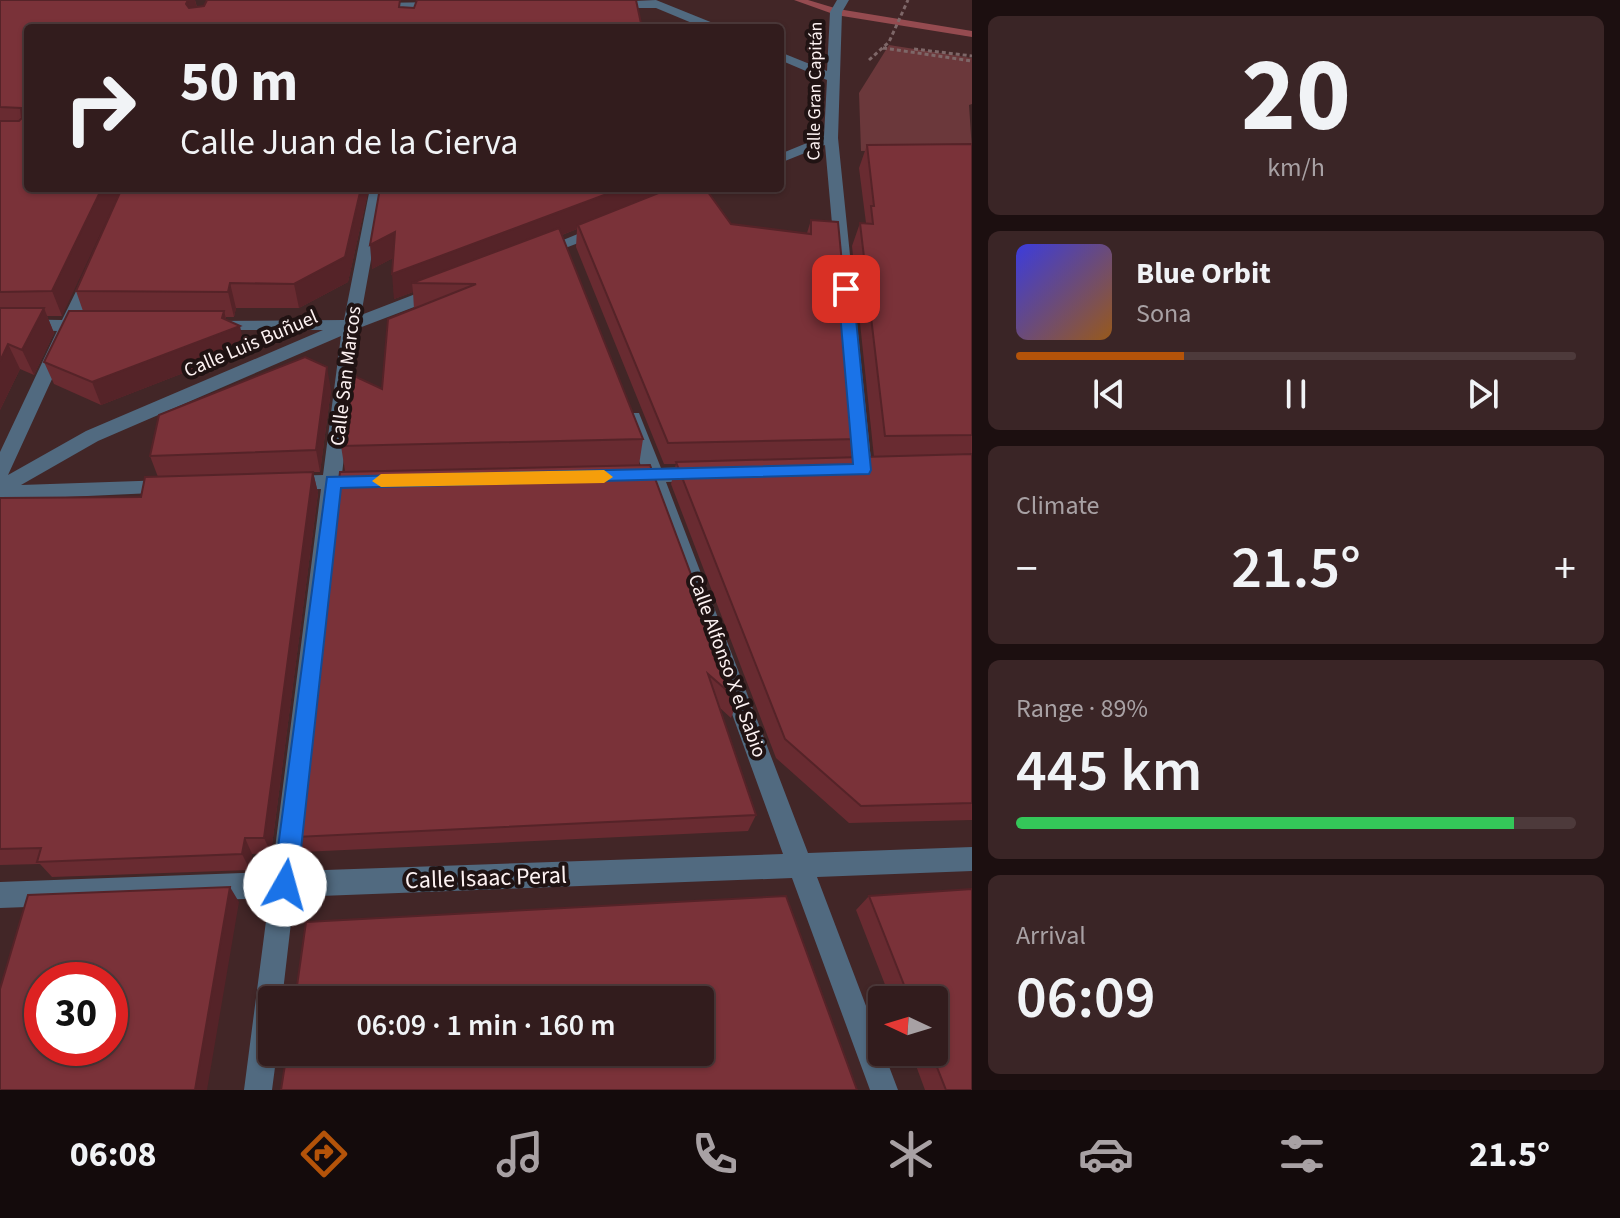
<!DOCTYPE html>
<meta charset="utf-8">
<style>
body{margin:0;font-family:"Source Sans 3",sans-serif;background:#3a2526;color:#f1f3f6;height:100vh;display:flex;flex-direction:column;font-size:30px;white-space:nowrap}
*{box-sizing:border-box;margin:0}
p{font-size:26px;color:#a8a1a4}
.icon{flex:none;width:44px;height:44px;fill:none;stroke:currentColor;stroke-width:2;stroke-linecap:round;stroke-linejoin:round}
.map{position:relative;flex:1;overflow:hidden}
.details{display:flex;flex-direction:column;gap:16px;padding:16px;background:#1c0f10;width:648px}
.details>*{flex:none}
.guide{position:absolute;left:24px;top:24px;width:760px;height:168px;border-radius:8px;box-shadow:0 2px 6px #0004,0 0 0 2px #4d3a3b;background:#321c1d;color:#f1f3f6;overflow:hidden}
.needle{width:52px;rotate:274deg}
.tools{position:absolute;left:868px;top:986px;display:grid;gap:16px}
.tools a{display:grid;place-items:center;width:80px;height:80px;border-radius:8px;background:#321c1d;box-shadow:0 2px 6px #0004,0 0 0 2px #4d3a3b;font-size:40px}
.speed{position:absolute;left:24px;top:962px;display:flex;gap:16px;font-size:40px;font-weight:700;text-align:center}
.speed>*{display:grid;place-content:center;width:104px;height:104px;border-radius:50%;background:#321c1d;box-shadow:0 2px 6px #0004,0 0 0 2px #4d3a3b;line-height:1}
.speed .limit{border:12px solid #d22;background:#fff;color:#111}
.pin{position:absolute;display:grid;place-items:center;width:68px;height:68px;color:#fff;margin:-34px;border-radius:16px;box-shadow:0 4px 12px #0006}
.me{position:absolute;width:88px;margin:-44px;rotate:7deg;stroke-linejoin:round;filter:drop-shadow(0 0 6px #0008)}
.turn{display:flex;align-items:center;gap:28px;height:168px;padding:0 24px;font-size:36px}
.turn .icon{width:104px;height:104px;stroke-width:2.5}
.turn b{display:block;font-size:56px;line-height:68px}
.big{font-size:60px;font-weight:600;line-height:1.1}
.details .tile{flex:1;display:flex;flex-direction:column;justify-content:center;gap:12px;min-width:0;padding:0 28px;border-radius:12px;background:#3a2526}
.details .dial{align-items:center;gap:0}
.dial b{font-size:104px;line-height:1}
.song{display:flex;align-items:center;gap:24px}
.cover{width:96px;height:96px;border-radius:12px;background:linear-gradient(135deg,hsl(240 70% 55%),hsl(30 70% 35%))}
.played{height:8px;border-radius:4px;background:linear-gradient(90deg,#b45309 30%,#4d3a3b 30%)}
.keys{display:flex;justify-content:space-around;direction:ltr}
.heat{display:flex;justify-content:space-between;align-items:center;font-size:44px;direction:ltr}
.charge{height:12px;border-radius:6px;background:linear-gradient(90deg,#34c759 89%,#4d3a3b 0)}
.trip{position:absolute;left:258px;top:986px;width:456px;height:80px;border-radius:8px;background:#321c1d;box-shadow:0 2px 6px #0004,0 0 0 2px #4d3a3b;font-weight:600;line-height:80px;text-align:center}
.dock{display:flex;height:128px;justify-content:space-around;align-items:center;background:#140b0c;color:#a8a1a4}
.dock .icon{width:56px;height:56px}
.dock .on{color:#b45309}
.dock b{font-size:36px;color:#f1f3f6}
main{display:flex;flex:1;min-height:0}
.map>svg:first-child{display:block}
.green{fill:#6b383b}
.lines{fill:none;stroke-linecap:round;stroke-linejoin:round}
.stream{fill:#954b50;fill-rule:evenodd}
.path{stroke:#7e6768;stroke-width:3;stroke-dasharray:4 3;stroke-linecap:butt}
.minor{fill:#516a80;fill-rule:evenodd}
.wall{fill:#692b31}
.shaded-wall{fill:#552328}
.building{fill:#7a3239;stroke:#552328;stroke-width:2;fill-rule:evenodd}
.route{fill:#1a73e8;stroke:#114b97;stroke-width:2}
.slow{fill:#f59e0b}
.labels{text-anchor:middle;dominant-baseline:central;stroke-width:8;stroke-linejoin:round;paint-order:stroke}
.far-street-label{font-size:18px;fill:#fdf2f2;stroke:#201313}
.street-label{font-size:20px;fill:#fdf2f2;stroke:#201313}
.near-street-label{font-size:24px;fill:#fdf2f2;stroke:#201313}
</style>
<main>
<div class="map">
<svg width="972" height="1090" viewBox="0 0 972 1090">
<rect width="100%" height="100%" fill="#422627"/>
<!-- green -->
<path class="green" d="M889 45 972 58V104L969 105 972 150 861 151 859 93Z"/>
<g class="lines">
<!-- stream -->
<path class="stream" d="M794 0H808L838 9 972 31V37L836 15Z"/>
<!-- path -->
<path class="path" d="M883 48 972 61
M914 49 972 56
M869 60 889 42 908 0"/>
<!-- minor -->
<path class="minor" d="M656 0 718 25 720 28H704L656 8H612L606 5 612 2Z
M837 0H849L842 12 838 138 872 470 863 477 854 470 825 145 780 163V154L824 136 827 80 780 60V52L827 71 830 12Z
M440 2 444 3V7L376 9 370 6 376 3Z
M370 188H384L361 315 431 288 437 287 445 292 443 296 359 328 342 474H364L374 481 364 488 341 489 297 871 783 854 648 483H628L619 476 621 471 642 469 624 418 627 413H639L661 468 700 467 709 474 700 481 666 482 808 853 972 847V871L817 877 898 1090H870L792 878 294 897 282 1000H272V1052H277L272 1090H244L269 898 0 908V882L272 872 321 489 288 490 278 483 288 476 323 475 341 336 98 441 21 485 168 480 175 482 178 487 175 492 0 500V452L57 331 0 329V319L62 320 85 273H97L99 276 79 320 93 322 95 326 87 331H74L8 475 86 431 323 330H211L205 329 203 325 205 321 344 320Z
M602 224 607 226V232L547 255H537L534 252Z"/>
</g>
<!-- wall -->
<path class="wall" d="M0 0H204H195L197 7 414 8 636 0 28 28 62 316H47L54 333 34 375 20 369 0 410Z
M972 144V820L849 823 776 758 671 484 676 464H664L576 247 577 229 562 235 643 439 639 465 738 700 731 718 720 708 756 815 748 831 302 852 296 837 345 471 341 446 382 389 414 309 413 292 394 299 393 258 372 269 380 188 731 224 807 233 811 220 859 439 851 457H874L852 246 860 223H866L859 168 867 145Z
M122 188H369L348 282 299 308H236L234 317H226V320L245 349 101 405 54 384 44 362 83 311 76 291Z
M331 390 320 472H313L318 493 271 853 252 854 250 870 52 877 40 864 0 865V498L141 497 158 477 150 456Z
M972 889V1090H925L911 1052H934V1000H891L856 910 869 896Z"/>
<!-- shaded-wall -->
<path class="shaded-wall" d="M188 0H195L198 13 191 27 186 4Z
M102 188H122L62 316 52 291Z
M361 188H369L348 282 299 308 294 284Z
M623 188H684L578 225 577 229 434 284 412 283 413 292 394 299 392 274Z
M395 232 397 256 372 269 370 245Z
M230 283 236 308 234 317 228 292Z
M44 308 54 333 34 375 22 350Z
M224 311 229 330 240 326 245 349 101 405 92 382 222 318Z
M8 344 20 369 0 410V361Z
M327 367 331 390 320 472 316 450Z
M313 472 318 493 271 853 264 838Z
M245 838 252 854 250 870 242 854Z
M230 887 239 902 207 1090H195Z"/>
<!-- building -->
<path class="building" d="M0 0H188L186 4 189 8 204 6 207 0H400L399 7 414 8 417 0H636L642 28H28V188H102L52 291 0 292V121H19L22 118 21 108 0 107Z
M972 144V435L885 436 860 223 873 224 871 206H874L867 145Z
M122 188H361L345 257 294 284 230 283 228 292 76 291Z
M380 188H623L392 274 395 232 370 245Z
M671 188H705L731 224 811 234V220L838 222 859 439 668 443 578 225Z
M559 228 643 439 341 446 350 374 382 389 388 319 476 284 412 283Z
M0 308H44L22 350 8 344 0 361Z
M69 311H224L222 318 240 326 92 382 44 362Z
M305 357 327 367 316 450 150 456 159 415Z
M972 454V803L861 806 785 739 676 462Z
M650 465 738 700 708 674 756 815 296 837 340 472Z
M313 472 264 838H245L242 854 37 862 41 848 0 849V498L141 497 145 477Z
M230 887 195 1090H0V989L28 895ZM42 980H110V1048H42Z
M972 889V1090H946L931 1052H934V1000H910L869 896Z
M786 896 857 1090H281L287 1052H700V1000H295L306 922Z"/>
<!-- route -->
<path class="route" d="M846 285 853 289 871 470 869 474 341 488 297 885 293 893 285 897 277 893 273 885 327 477 853 464 838 289Z"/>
<!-- slow -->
<path class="slow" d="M604 470 613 477 604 483 381 487 372 481 381 474Z"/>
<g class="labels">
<!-- far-street labels -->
<g class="far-street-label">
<text transform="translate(815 91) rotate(-89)">Calle Gran Capitán</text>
</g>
<!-- street labels -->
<g class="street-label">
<text transform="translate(251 344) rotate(-23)">Calle Luis Buñuel</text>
<text transform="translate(346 376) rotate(-83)">Calle San Marcos</text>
<text transform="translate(727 666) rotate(70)">Calle Alfonso X el Sabio</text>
</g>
<!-- near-street labels -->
<g class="near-street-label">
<text transform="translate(486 878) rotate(-2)">Calle Isaac Peral</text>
</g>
</g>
</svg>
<div class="tools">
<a><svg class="needle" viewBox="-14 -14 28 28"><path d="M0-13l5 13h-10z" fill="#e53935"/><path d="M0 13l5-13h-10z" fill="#a8a1a4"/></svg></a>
</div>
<div class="speed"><div class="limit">30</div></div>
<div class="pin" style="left:846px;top:289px;background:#d93025"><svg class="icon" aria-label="arrive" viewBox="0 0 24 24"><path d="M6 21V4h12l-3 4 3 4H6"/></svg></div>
<svg class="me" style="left:285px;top:885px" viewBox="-20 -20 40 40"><circle r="19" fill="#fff"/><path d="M0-13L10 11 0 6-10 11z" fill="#1a73e8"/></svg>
<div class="trip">06:09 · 1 min · 160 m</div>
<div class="guide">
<div class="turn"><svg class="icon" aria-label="right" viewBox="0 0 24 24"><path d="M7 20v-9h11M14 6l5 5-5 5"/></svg><div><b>50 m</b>Calle Juan de la Cierva</div></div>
</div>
</div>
<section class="details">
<div class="tile dial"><b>20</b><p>km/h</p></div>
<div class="tile">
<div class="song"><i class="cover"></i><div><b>Blue Orbit</b><p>Sona</p></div></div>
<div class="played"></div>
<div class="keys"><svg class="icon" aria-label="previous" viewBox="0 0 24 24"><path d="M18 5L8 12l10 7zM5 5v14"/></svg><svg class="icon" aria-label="pause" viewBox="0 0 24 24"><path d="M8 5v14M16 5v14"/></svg><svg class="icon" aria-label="next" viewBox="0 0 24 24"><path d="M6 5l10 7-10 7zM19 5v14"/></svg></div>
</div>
<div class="tile"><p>Climate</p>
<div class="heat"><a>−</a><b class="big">21.5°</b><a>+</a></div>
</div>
<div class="tile"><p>Range · 89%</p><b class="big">445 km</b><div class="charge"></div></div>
<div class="tile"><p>Arrival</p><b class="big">06:09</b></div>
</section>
</main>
<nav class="dock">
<b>06:08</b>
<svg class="icon on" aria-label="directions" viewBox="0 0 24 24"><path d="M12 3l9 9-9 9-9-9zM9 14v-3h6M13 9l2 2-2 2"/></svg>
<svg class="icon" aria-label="music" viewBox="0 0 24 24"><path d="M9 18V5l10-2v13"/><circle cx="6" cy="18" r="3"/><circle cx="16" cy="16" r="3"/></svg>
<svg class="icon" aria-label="phone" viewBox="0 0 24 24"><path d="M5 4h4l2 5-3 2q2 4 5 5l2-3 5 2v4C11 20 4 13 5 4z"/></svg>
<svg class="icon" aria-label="climate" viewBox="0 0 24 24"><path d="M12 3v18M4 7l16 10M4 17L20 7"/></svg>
<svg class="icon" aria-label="car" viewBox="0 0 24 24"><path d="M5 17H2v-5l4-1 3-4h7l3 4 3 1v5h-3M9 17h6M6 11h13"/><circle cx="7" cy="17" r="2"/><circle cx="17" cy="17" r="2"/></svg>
<svg class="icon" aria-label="filters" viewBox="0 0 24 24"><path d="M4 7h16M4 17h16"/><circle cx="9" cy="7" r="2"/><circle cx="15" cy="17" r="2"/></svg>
<b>21.5°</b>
</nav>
